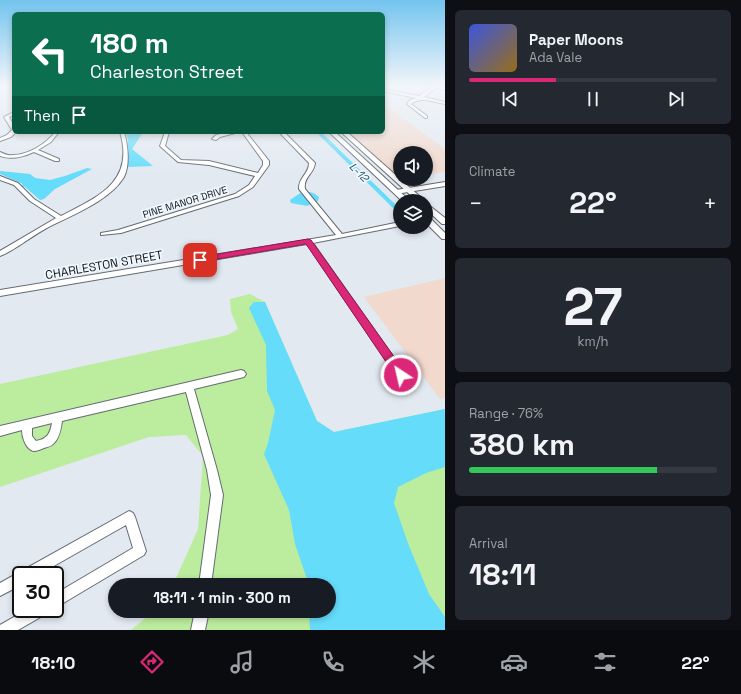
<!DOCTYPE html>
<meta charset="utf-8">
<style>
body{margin:0;font-family:"Space Grotesk",sans-serif;background:#242831;color:#f1f3f6;height:100vh;display:flex;flex-direction:column;font-size:15px;white-space:nowrap}
*{box-sizing:border-box;margin:0}
p{font-size:13px;color:#9ea1a6}
.icon{flex:none;width:22px;height:22px;fill:none;stroke:currentColor;stroke-width:2;stroke-linecap:round;stroke-linejoin:round}
.map{position:relative;flex:1;overflow:hidden}
.details{display:flex;flex-direction:column;gap:10px;padding:10px;background:#0d0f14;width:296px}
.details>*{flex:none}
.hud{position:absolute;left:12px;top:12px;width:373px;height:122px;border-radius:6px;box-shadow:0 2px 6px #0003;background:#0b6e4f;color:#fff;overflow:hidden}
.tools{position:absolute;left:393px;top:146px;display:grid;gap:8px}
.tools a{display:grid;place-items:center;width:40px;height:40px;border-radius:50%;background:#171b24;box-shadow:0 2px 6px #0003;font-size:20px}
.speed{position:absolute;left:12px;top:566px;display:flex;gap:8px;font-size:20px;font-weight:700;text-align:center}
.speed>*{display:grid;place-content:center;width:52px;height:52px;border-radius:50%;background:#171b24;box-shadow:0 2px 6px #0003;line-height:1}
.speed .limit{border:2px solid #111;border-radius:6px;background:#fff;color:#111}
.pin{position:absolute;display:grid;place-items:center;width:34px;height:34px;color:#fff;margin:-17px;border-radius:8px;box-shadow:0 2px 6px #0006}
.me{position:absolute;width:44px;margin:-22px;rotate:325deg;stroke-linejoin:round;filter:drop-shadow(0 0 3px #0008)}
.turn{display:flex;align-items:center;gap:14px;height:84px;padding:0 12px;font-size:18px}
.turn .icon{width:52px;height:52px;stroke-width:2.5}
.turn b{display:block;font-size:28px;line-height:34px}
.then{display:flex;align-items:center;height:38px;padding:0 12px;background:#0003;gap:8px;font-size:15px}
.big{font-size:30px;font-weight:700;line-height:1.1}
.details .tile{flex:1;display:flex;flex-direction:column;justify-content:center;gap:6px;min-width:0;padding:0 14px;border-radius:6px;background:#242831}
.details .dial{align-items:center;gap:0}
.dial b{font-size:52px;line-height:1}
.song{display:flex;align-items:center;gap:12px}
.cover{width:48px;height:48px;border-radius:6px;background:linear-gradient(135deg,hsl(230 70% 55%),hsl(40 70% 35%))}
.played{height:4px;border-radius:2px;background:linear-gradient(90deg,#db2777 35%,#363941 35%)}
.keys{display:flex;justify-content:space-around;direction:ltr}
.heat{display:flex;justify-content:space-between;align-items:center;font-size:22px;direction:ltr}
.charge{height:6px;border-radius:3px;background:linear-gradient(90deg,#34c759 76%,#363941 0)}
.trip{position:absolute;left:108px;top:578px;width:228px;height:40px;border-radius:20px;background:#171b24;box-shadow:0 2px 6px #0003;font-weight:700;line-height:40px;text-align:center}
.tabs{display:flex;height:64px;justify-content:space-around;align-items:center;background:#090b0e;color:#9ea1a6}
.tabs .icon{width:28px;height:28px}
.tabs .selected{color:#db2777}
.tabs b{font-size:18px;color:#f1f3f6}
main{display:flex;flex:1;min-height:0}
.map>svg:first-child{display:block}
.commercial{fill:#f1d9ce}
.green{fill:#bcec9d}
.water{fill:#64dcfa}
.lines{fill:none;stroke-linecap:round;stroke-linejoin:round}
.canal{fill:#64dcfa;fill-rule:evenodd}
.minor-casing{stroke:#646b72;stroke-width:2}
.major-casing{stroke:#646b72;stroke-width:2}
.minor{fill:#fff;fill-rule:evenodd}
.major{fill:#fff;fill-rule:evenodd}
.route{fill:#db2777;stroke:#8e194d}
.labels{text-anchor:middle;dominant-baseline:central;stroke-width:3.5;stroke-linejoin:round;paint-order:stroke}
.far-street-label{font-size:10px;fill:#131518;stroke:#eff7ff}
.far-water-label{font-size:11px;font-style:italic;fill:#235663;stroke:#eff7ff}
.street-label{font-size:12px;fill:#131518;stroke:#eff7ff}
</style>
<main>
<div class="map">
<svg width="445" height="630" viewBox="0 0 445 630">
<rect width="100%" height="100%" fill="#e2e9f1"/>
<!-- commercial -->
<path class="commercial" d="M383 104 445 149V172L426 175V153H400V179L348 132H383Z
M445 278V398L440 399 364 297Z"/>
<!-- green -->
<path class="green" d="M250 294 265 302 317 421 334 432 445 409V630H131L154 611H329V585H173L198 529 203 456 186 435 149 437 0 487V384L228 335 238 329 231 312 230 299Z"/>
<!-- water -->
<path class="water" d="M127 132H143L132 149 153 166 127 167 128 140 126 133Z
M87 168 92 169 55 189 44 199 40 200 25 187 21 186 23 185 21 183 0 174V171L30 174 35 178 50 180 65 176Z
M302 192C309 191 314 192 319 197L318 201 307 206 291 203 290 200Z
M254 302H265L317 421 334 432 445 409V467L426 473 398 487 394 503 409 546 429 594 445 617V630H310L309 611H329V585H307V579L295 544 289 510 264 454 268 443 275 410 267 391 266 345 249 308Z"/>
<g class="lines">
<!-- canal -->
<path class="canal" d="M316 132H321L400 209V214L398 213Z"/>
<defs>
<path id="minor" d="M433 86 445 88V90L436 88 424 97 445 102V104C434 102 420 96 411 104L427 116V118H425L407 104 410 100 416 98 383 91V89L419 96Z
M14 112V115L9 117 14 126V132H16L11 137 0 141V138L7 135 12 130 4 117Z
M55 132H59L51 142 38 150 59 159V161H55L34 152C23 157 12 160 0 156V152C4 154 8 156 13 155 28 155 46 144 55 132Z
M120 132H124C128 145 130 165 124 177 109 202 69 216 45 229 32 236 12 252 0 256V251L56 218 30 201 14 185 0 180V176L18 183 34 199 61 216C98 197 135 182 120 132Z
M165 132H169L165 146 181 160 209 161 258 173 263 165V161L242 132H246L269 161V165L253 187 239 196 121 233 101 235V233L118 230 235 194 249 185 255 176 209 165 178 162 160 146Z
M230 132H239L220 137 216 140 212 139 216 135Z
M279 132H284L315 163C314 174 303 177 305 189L342 234 400 222V226L313 243 404 372 406 375 404 378 401 379 398 378 307 244 0 296V290L336 235 299 189C298 178 309 174 309 163Z
M445 182V186L396 194 393 192 396 190Z
M241 370 244 371 246 374 244 377 194 389 217 470 223 495 211 585H199L211 495 207 470 186 392 62 421C61 428 60 436 55 442 52 446 48 447 44 448 41 449 37 451 34 451 26 450 22 437 22 430L0 436V426ZM52 423C50 434 47 439 36 441L32 436V428Z
M129 511 133 513 135 517 146 551 144 555 55 608V594L133 548 126 525 38 575H21V585L0 596V583Z
M28 609H48L46 614 18 630H0V625Z
M195 611H209L205 630H191Z"/>
<path id="major" d="M329 132H335L410 201H402Z
M341 132H347L425 201H417Z
M426 203 445 218V224H442L426 209Z
M426 217H429L445 233V239H442L426 223Z"/>
</defs>
<!-- minor casing -->
<use href="#minor" class="minor-casing"/>
<!-- major casing -->
<use href="#major" class="major-casing"/>
<!-- minor -->
<use href="#minor" class="minor"/>
<!-- major -->
<use href="#major" class="major"/>
</g>
<!-- sky -->
<linearGradient id="sky" x2="0" y2="1"><stop stop-color="#73c4ef"/><stop offset="0.49" stop-color="#f2f5f9"/><stop offset="1" stop-color="#f2f5f9" stop-opacity="0"/></linearGradient>
<rect width="445" height="175" fill="url(#sky)"/>
<!-- route -->
<path class="route" d="M308 239 311 240 405 372 406 375 405 378 401 379 397 378 306 244 200 262 196 260 200 257Z"/>
<g class="labels">
<!-- far-street labels -->
<g class="far-street-label">
<text transform="translate(185 202) rotate(-17)">PINE MANOR DRIVE</text>
</g>
<!-- far-water labels -->
<g class="far-water-label">
<text transform="translate(359 172) rotate(45)">L-12</text>
</g>
<!-- street labels -->
<g class="street-label">
<text transform="translate(104 265) rotate(-10)">CHARLESTON STREET</text>
</g>
</g>
</svg>
<div class="tools">
<a><svg class="icon" aria-label="sound" viewBox="0 0 24 24"><path d="M4 9h4l5-4v14l-5-4H4zM17 9q2 3 0 6"/></svg></a>
<a><svg class="icon" aria-label="layers" viewBox="0 0 24 24"><path d="M12 4l9 5-9 5-9-5zM3 14l9 5 9-5"/></svg></a>
</div>
<div class="speed"><div class="limit">30</div></div>
<div class="pin" style="left:200px;top:260px;background:#d93025"><svg class="icon" aria-label="arrive" viewBox="0 0 24 24"><path d="M6 21V4h12l-3 4 3 4H6"/></svg></div>
<svg class="me" style="left:401px;top:375px" viewBox="-20 -20 40 40"><circle r="17" fill="#db2777" stroke="#fff" stroke-width="3"/><path d="M0-11L8 9 0 5-8 9z" fill="#fff"/></svg>
<div class="trip">18:11 · 1 min · 300 m</div>
<div class="hud">
<div class="turn"><svg class="icon" aria-label="left" viewBox="0 0 24 24"><path d="M17 20v-9H6M10 6l-5 5 5 5"/></svg><div><b>180 m</b>Charleston Street</div></div>
<div class="then">Then<svg class="icon" aria-label="arrive" viewBox="0 0 24 24"><path d="M6 21V4h12l-3 4 3 4H6"/></svg></div>
</div>
</div>
<section class="details">
<div class="tile">
<div class="song"><i class="cover"></i><div><b>Paper Moons</b><p>Ada Vale</p></div></div>
<div class="played"></div>
<div class="keys"><svg class="icon" aria-label="previous" viewBox="0 0 24 24"><path d="M18 5L8 12l10 7zM5 5v14"/></svg><svg class="icon" aria-label="pause" viewBox="0 0 24 24"><path d="M8 5v14M16 5v14"/></svg><svg class="icon" aria-label="next" viewBox="0 0 24 24"><path d="M6 5l10 7-10 7zM19 5v14"/></svg></div>
</div>
<div class="tile"><p>Climate</p>
<div class="heat"><a>−</a><b class="big">22°</b><a>+</a></div>
</div>
<div class="tile dial"><b>27</b><p>km/h</p></div>
<div class="tile"><p>Range · 76%</p><b class="big">380 km</b><div class="charge"></div></div>
<div class="tile"><p>Arrival</p><b class="big">18:11</b></div>
</section>
</main>
<nav class="tabs">
<b>18:10</b>
<svg class="icon selected" aria-label="directions" viewBox="0 0 24 24"><path d="M12 3l9 9-9 9-9-9zM9 14v-3h6M13 9l2 2-2 2"/></svg>
<svg class="icon" aria-label="music" viewBox="0 0 24 24"><path d="M9 18V5l10-2v13"/><circle cx="6" cy="18" r="3"/><circle cx="16" cy="16" r="3"/></svg>
<svg class="icon" aria-label="phone" viewBox="0 0 24 24"><path d="M5 4h4l2 5-3 2q2 4 5 5l2-3 5 2v4C11 20 4 13 5 4z"/></svg>
<svg class="icon" aria-label="climate" viewBox="0 0 24 24"><path d="M12 3v18M4 7l16 10M4 17L20 7"/></svg>
<svg class="icon" aria-label="car" viewBox="0 0 24 24"><path d="M5 17H2v-5l4-1 3-4h7l3 4 3 1v5h-3M9 17h6M6 11h13"/><circle cx="7" cy="17" r="2"/><circle cx="17" cy="17" r="2"/></svg>
<svg class="icon" aria-label="filters" viewBox="0 0 24 24"><path d="M4 7h16M4 17h16"/><circle cx="9" cy="7" r="2"/><circle cx="15" cy="17" r="2"/></svg>
<b>22°</b>
</nav>
